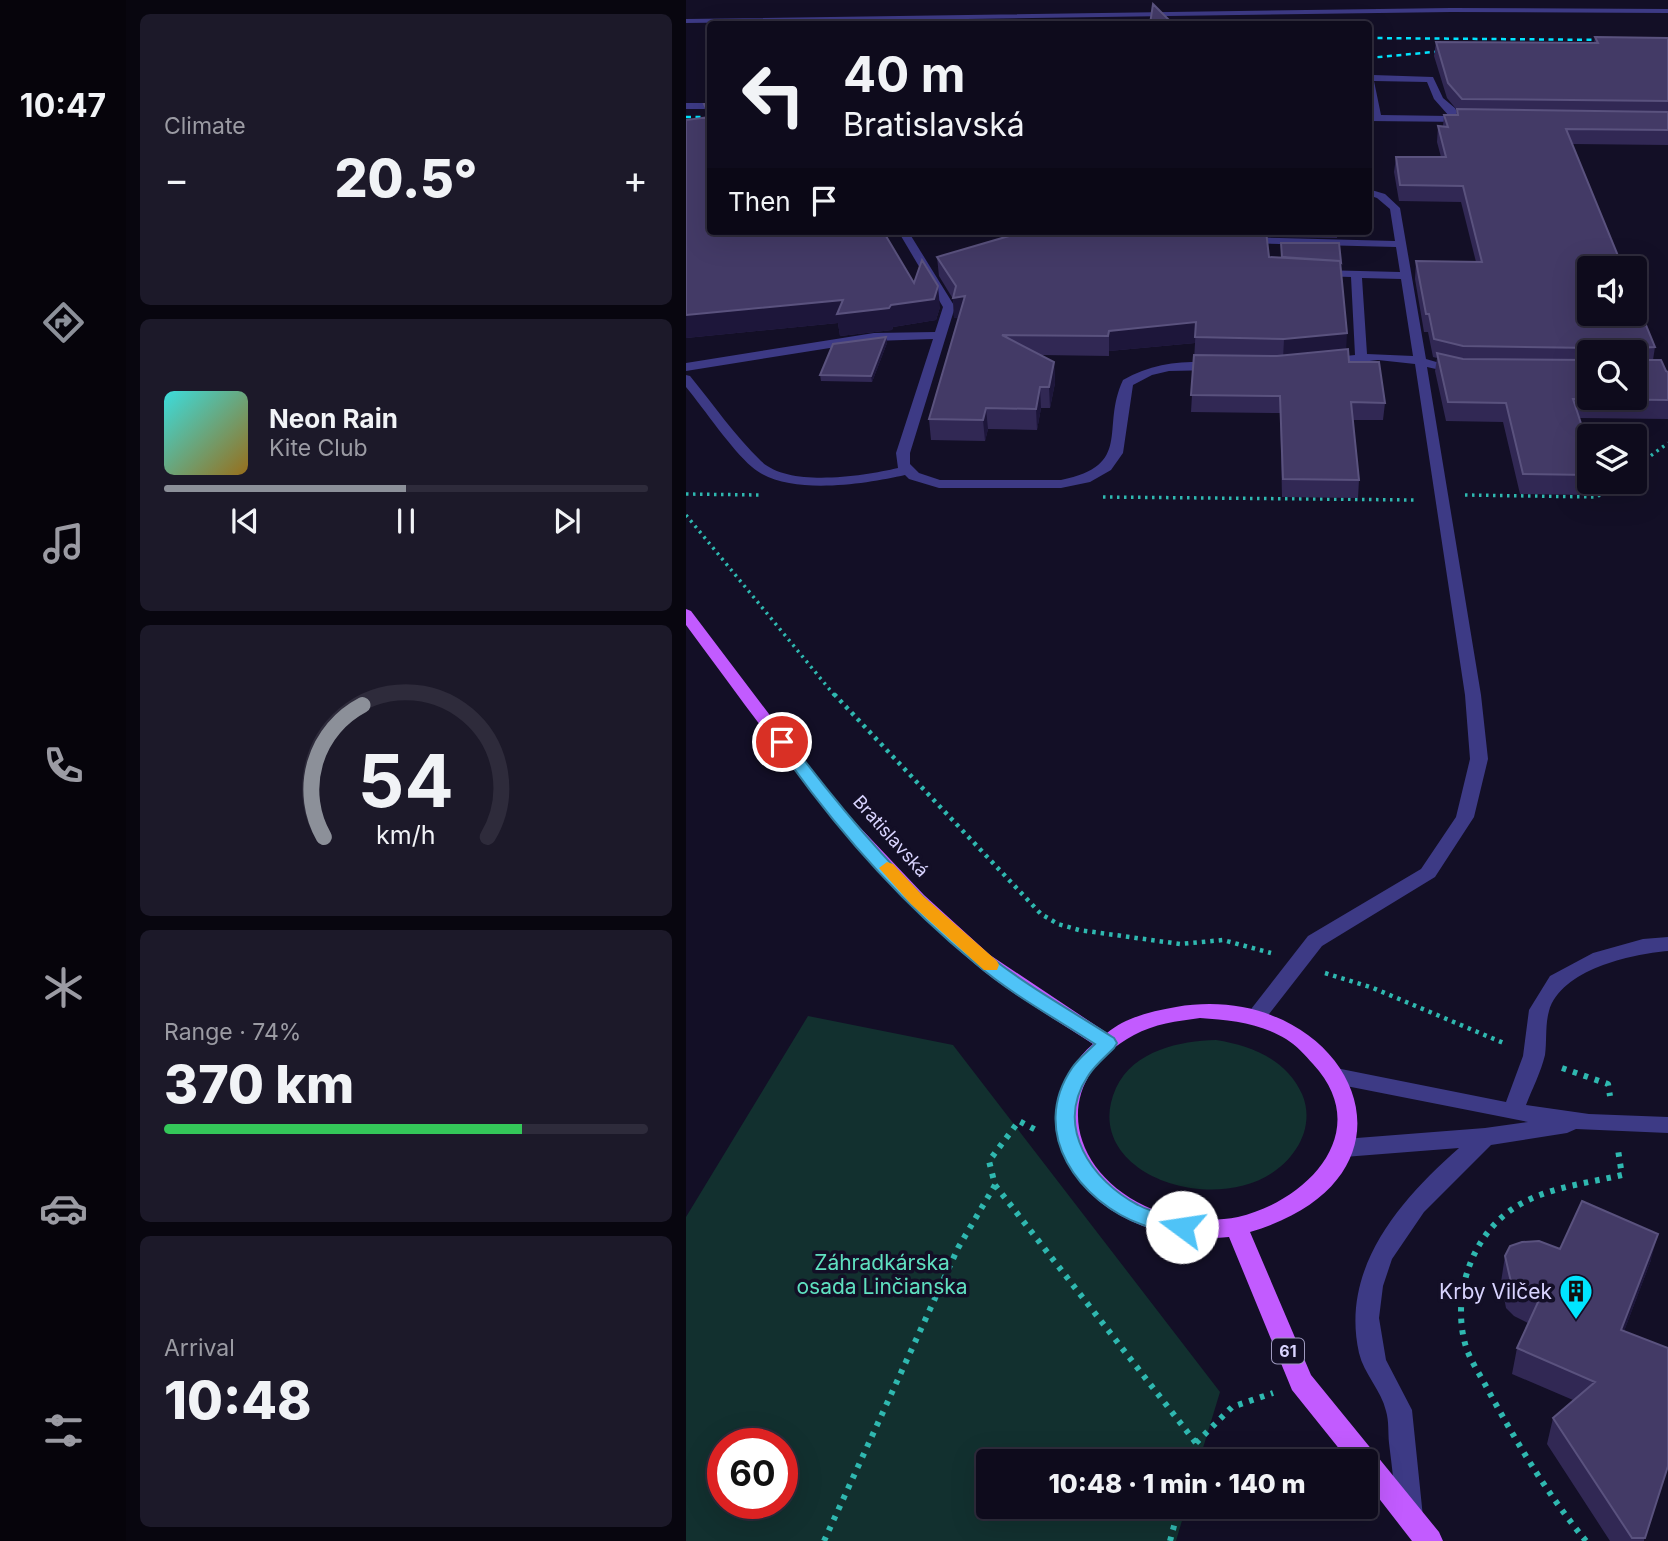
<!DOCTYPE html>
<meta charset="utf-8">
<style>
body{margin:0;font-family:Inter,sans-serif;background:#1c1929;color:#f1f3f6;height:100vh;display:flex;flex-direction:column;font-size:26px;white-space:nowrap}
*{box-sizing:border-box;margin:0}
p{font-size:23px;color:#9b9ba3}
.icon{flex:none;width:38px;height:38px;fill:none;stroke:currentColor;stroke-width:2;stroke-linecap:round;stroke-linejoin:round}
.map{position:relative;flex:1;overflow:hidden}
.sheet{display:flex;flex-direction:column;gap:14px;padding:14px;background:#08060f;width:560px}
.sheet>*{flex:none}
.guide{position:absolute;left:21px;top:21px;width:665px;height:214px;border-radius:7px;box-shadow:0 7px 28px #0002,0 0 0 2px #2e2b3b;background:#0e0b1c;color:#f1f3f6;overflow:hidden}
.buttons{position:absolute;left:891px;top:256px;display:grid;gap:14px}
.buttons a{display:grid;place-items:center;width:70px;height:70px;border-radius:7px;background:#0e0b1c;box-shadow:0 7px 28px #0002,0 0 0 2px #2e2b3b;font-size:35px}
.speed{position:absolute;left:21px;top:1428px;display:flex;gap:14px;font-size:35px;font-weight:700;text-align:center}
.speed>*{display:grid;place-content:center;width:91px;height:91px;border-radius:50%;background:#0e0b1c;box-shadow:0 7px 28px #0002,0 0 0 2px #2e2b3b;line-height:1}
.speed .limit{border:10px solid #d22;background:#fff;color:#111}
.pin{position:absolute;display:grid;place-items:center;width:60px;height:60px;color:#fff;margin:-30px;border:4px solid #fff;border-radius:50%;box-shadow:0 2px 7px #0007}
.me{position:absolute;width:77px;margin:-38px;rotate:284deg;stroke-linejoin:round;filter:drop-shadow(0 0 5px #0008)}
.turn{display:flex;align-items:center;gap:24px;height:147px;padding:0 21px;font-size:32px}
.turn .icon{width:91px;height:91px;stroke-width:2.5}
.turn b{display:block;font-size:49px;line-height:60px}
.then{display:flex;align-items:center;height:66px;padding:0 21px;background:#0003;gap:14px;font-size:26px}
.big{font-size:52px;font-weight:800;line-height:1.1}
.sheet .tile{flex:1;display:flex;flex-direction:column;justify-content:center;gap:10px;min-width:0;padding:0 24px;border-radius:10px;background:#1c1929}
.sheet .dial{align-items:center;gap:0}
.dial svg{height:182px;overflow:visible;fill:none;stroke:#2e2b3b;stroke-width:7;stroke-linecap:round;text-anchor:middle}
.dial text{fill:#f1f3f6;stroke:none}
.song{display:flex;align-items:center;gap:21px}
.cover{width:84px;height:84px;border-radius:10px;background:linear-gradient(135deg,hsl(180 70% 55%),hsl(40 70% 35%))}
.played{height:7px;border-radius:4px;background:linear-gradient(90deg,#8c9099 50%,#2e2b3b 50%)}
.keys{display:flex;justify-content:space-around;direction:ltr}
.heat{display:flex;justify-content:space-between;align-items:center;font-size:38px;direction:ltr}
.charge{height:10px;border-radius:5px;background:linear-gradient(90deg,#34c759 74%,#2e2b3b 0)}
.trip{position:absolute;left:290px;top:1449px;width:402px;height:70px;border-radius:7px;background:#0e0b1c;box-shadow:0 7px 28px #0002,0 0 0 2px #2e2b3b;font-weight:800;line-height:70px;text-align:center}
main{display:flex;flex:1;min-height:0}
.tabs{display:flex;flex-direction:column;width:126px;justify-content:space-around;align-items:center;background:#06040b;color:#9b9ba3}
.tabs .icon{width:49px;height:49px}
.tabs .selected{color:#8c9099}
.tabs b{font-size:32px;color:#f1f3f6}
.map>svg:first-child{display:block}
.green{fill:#12302f;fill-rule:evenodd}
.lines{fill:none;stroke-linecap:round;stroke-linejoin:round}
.path-far2{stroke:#2fb8b0;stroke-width:3.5;stroke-dasharray:2.5 4.5;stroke-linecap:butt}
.path-far1{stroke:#2fb8b0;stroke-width:4.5;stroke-dasharray:3.5 5;stroke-linecap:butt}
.path{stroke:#2fb8b0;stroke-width:6;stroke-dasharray:4.5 7;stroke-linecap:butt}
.minor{fill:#3d3a85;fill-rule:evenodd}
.major{fill:#c25bff;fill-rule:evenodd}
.rail{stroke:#00e5ff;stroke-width:2.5;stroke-dasharray:5 4.5;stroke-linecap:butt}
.wall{fill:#312854;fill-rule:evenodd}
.shaded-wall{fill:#1d163a}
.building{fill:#433a66;stroke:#5a527e;stroke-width:2}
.route{fill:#4fc3f7;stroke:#337fa1;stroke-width:2}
.slow{fill:#f59e0b}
.labels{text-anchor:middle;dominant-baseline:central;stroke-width:7;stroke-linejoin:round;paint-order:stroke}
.shield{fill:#130f26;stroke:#9e99be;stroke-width:2}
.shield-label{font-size:16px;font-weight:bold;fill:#d9d4ff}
.street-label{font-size:18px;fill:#d9d4ff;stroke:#130f26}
.near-park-label{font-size:21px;fill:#5fe0c0;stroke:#130f26}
.near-poi-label{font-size:21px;fill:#d9d4ff;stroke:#130f26;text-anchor:end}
</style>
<main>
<nav class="tabs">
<b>10:47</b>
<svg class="icon selected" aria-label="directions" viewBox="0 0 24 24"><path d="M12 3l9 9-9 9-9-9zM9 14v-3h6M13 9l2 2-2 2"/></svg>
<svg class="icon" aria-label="music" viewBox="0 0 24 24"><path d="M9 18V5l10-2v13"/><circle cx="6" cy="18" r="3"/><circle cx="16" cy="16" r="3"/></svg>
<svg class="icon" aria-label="phone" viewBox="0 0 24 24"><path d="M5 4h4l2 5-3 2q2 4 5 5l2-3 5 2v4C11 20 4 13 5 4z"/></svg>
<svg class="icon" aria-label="climate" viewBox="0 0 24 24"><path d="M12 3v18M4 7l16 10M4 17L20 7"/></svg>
<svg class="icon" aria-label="car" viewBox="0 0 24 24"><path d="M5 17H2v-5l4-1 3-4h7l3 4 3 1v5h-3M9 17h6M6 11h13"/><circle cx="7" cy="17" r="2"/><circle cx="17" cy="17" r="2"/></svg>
<svg class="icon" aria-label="filters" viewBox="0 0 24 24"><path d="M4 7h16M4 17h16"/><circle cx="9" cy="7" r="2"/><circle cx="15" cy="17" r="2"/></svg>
</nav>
<section class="sheet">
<div class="tile"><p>Climate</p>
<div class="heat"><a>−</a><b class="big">20.5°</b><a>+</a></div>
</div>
<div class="tile">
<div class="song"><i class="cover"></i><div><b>Neon Rain</b><p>Kite Club</p></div></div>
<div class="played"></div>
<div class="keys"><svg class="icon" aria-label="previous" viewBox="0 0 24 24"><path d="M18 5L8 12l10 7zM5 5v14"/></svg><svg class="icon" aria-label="pause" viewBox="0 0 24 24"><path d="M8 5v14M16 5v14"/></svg><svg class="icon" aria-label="next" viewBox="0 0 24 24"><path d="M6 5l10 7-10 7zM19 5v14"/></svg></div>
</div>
<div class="tile dial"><svg viewBox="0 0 100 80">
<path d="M14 69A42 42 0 1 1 86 69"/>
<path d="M14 69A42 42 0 0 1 31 11" stroke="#8c9099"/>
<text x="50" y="56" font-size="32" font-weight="700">54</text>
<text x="50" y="72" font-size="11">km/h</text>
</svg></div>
<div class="tile"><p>Range · 74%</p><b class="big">370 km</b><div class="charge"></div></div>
<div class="tile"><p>Arrival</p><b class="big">10:48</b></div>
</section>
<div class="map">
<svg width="982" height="1541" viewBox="0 0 982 1541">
<rect width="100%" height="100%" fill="#130f26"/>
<!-- green -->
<path class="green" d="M122 1016 267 1045 534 1392 513 1461H303V1507H500L490 1541H0V1217ZM37 1444H96V1503H37Z
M530 1040C566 1046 600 1059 616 1094 624 1112 621 1133 610 1149 558 1229 388 1181 430 1088 448 1050 494 1041 530 1040Z"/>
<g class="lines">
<!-- path-far2 -->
<path class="path-far2" d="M948 468 982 443
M0 494 73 495
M779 495 911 497 931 481
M417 497 731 500
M0 515 149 696"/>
<!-- path-far1 -->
<path class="path-far1" d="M148 694 355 914 372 924 393 930 494 944 537 940 585 953
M639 973 687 988 820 1044"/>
<!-- path -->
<path class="path" d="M876 1068 922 1084 924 1096
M309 1185 510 1443 505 1461
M510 1443 546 1407 587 1393
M138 1541 272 1248 309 1185 303 1161 333 1121 352 1131
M484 1541 493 1507
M900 1541C861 1494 831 1443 802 1390 795 1376 785 1362 780 1347 766 1301 782 1243 821 1213 853 1188 898 1184 936 1175L932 1150"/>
<!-- minor -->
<path class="minor" d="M765 8 982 9V13L765 12 0 23V19Z
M682 67 687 75 747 77 757 98 769 108 773 116 785 119 780 122 682 121V115H686ZM688 81 741 82 748 99 763 116 695 115Z
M0 103H24V109H0Z
M682 189 699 194 714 208 740 359 778 370 772 374 741 367 795 695 802 759 788 817 749 877 636 946 576 1023 569 1025 562 1023 559 1018 562 1013 622 936 735 869 770 817 784 759 779 695 729 364 692 360 641 366 635 362 641 358 669 355 665 277 634 276 628 273 634 270 714 272 710 247 558 243 553 240 558 237 709 241 704 209 691 198 682 195ZM676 278 715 279 727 356 681 354Z
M212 231H222L269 307 224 453V464L233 473 254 480H375C448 465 414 429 437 380 466 363 496 361 529 362L535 366 529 370 483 371 466 375 447 385 437 453 425 470 404 482 375 488H253L223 479 219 475C179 484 100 497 66 467 45 449 19 410 0 387V375L4 376C27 404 49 436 75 461 103 488 177 476 212 468L210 453 247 339 188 341 0 371V363L188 333 249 332 257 307Z
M982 937V951C944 954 875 970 863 1011 859 1025 861 1041 859 1055 855 1072 846 1089 840 1105L903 1114 982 1117V1133L890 1129 881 1133 805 1145 738 1212 706 1259 697 1286 693 1318 700 1360 726 1410 737 1517 733 1526 724 1530 715 1526 711 1517C709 1492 706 1467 703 1443 702 1432 703 1421 700 1411 695 1390 678 1374 673 1353 654 1268 714 1200 773 1148L658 1157 650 1154 647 1148 650 1142 658 1139 799 1128 842 1122 650 1084 642 1082 639 1076 642 1070 650 1068 820 1102 837 1056 843 1010 864 976 907 953 957 939Z"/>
<!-- major -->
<path class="major" d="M0 609 5 611 148 800 238 895 304 955 421 1033C440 1017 467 1011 490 1007 659 978 760 1174 564 1232L625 1375 753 1532 757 1541H726L681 1483V1461H663L606 1390 543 1237C479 1244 400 1215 377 1151 371 1133 368 1116 373 1098 380 1077 390 1058 407 1044 368 1018 324 994 288 963 173 866 89 745 0 625ZM514 1018C544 1020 574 1023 600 1039 611 1046 619 1055 627 1064 689 1131 622 1201 552 1217 522 1223 487 1219 459 1206 380 1168 364 1080 448 1035 468 1024 491 1021 514 1018Z"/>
<!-- rail -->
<path class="rail" d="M682 38 926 40
M682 58 769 50
M0 117H24"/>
</g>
<!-- wall -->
<path class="wall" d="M909 37 982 38V145L886 144 969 347 967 360 980 371 982 372V419L893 418 903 448V481H911L908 495 834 494 817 422 760 421 749 371 751 358 747 357 742 332H738L729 279 730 261 790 262 775 202 713 201 708 172 710 157H755L751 142 752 126H757L758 115H770L771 110 761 98 748 56 750 42 908 43ZM903 352H948L903 397Z
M18 104 228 283 254 307 250 320 207 327 206 330 154 336 152 323 0 338V120L20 118Z
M340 231H652L651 238 580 237 583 257 655 262V268L660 349 663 362 699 403 697 420H667L673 480 672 498 596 497 594 413 505 412 509 343 423 351V356L355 355 368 362 369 383 364 408H355L351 430 302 429 299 441 245 440 243 419 273 317 268 318 267 299 253 276 251 257Z
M200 337 201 343 186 382 135 381 134 375Z
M874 1249 965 1260 938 1331 982 1348 958 1541H924L861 1444 867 1418 887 1400 826 1374 831 1348 842 1323 828 1316 820 1308 815 1282 819 1256Z"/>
<!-- shaded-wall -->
<path class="shaded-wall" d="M252 286 254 307 250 320 207 327 206 330 154 336 152 323 0 338V315L157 300 205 305Z
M279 296 280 316 268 318 267 298Z
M510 322 509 343 423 351V356V331Z
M661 333 660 353 597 359 598 339Z
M200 337 201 343 186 382 185 376Z
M368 362 369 383 364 408 363 387Z
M354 387 355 408 351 430 350 409Z
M300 408 302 429 299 441 297 420Z
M972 1234 965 1260 929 1355 935 1330Z"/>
<!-- building -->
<path class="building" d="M467 4 487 24H464Z
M909 37 982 38V101L776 99 762 83 750 42 912 43Z
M18 104H24V231H197L228 283 236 260 252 286 248 299 205 305 203 308 151 314 157 300 0 315V120L24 117Z
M771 109 982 112V130L880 129 937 268H903V313H948V296L969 347 949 348V360H975L980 371 982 372V400L887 399 903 448V475L837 474 820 403 762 402 751 353 777 359 903 360V397H948V352H908V348L777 346 748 339 743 314H740L730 261 796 262 777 186 714 185 710 157H760L752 126 762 127 758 115H772Z
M340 231H580L583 257 654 261 661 333 598 339 509 337 510 322 423 331 422 336 316 335 368 362 363 387H354L350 409 300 408 297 420 243 419 279 296 267 298 270 286 251 257Z
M595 243H653L655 262 654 261 596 257Z
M200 337 185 376 134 375 147 344Z
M662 349 663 362H693L699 403 665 402 673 480 597 479 594 396 505 395 508 355 591 356Z
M896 1201 972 1234 935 1330 982 1348V1466L959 1538H946L867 1418 909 1382 831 1348 853 1300 833 1291 825 1282 819 1256 824 1246 836 1242 853 1241 874 1249Z"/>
<!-- route -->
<path class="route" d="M96 738 102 739C161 817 226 894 302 955 341 986 386 1011 428 1038L431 1043 428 1048C419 1057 408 1066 402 1076 368 1127 406 1181 452 1205 468 1214 486 1215 504 1220L507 1227 504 1233C488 1238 471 1230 457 1225 393 1202 342 1133 386 1068 392 1059 401 1052 409 1044 369 1018 325 994 289 963 213 901 145 823 89 742Z"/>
<!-- slow -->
<path class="slow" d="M201 862 207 864 237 896 311 961 313 965 311 970H298L225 904 193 868Z"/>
<!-- icons -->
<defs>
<symbol id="building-pin" viewBox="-11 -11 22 30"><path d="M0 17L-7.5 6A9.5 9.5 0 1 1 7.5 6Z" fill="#00e5ff" stroke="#130f26"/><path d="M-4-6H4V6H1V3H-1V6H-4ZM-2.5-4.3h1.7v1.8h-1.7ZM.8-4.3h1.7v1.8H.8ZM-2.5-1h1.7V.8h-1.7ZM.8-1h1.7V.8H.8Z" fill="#111"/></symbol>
</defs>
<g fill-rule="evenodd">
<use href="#building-pin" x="871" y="1272" width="38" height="52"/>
</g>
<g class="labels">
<!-- shield labels -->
<rect class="shield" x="586" y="1338.5" width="32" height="25" rx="5"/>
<g class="shield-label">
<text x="602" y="1351">61</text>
</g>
<!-- street labels -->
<g class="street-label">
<text transform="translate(205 836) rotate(48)">Bratislavská</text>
</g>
<!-- near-park labels -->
<g class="near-park-label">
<text x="196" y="1262">Záhradkárska<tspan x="196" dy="24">osada Linčianska</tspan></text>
</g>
<!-- near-poi labels -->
<g class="near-poi-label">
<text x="866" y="1291">Krby Vilček</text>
</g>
</g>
</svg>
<div class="buttons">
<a><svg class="icon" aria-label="sound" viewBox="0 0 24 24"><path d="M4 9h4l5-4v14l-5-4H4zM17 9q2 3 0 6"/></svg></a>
<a><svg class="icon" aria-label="search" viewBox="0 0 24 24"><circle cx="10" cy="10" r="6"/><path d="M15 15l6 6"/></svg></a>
<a><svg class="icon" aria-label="layers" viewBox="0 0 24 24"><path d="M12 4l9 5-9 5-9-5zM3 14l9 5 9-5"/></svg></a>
</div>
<div class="speed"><div class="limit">60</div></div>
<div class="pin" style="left:96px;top:742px;background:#d93025"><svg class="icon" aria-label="arrive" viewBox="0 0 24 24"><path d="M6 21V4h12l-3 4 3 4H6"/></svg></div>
<svg class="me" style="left:496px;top:1227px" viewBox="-20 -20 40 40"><circle r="19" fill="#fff"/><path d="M0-13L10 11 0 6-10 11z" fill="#4fc3f7"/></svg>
<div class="trip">10:48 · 1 min · 140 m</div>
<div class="guide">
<div class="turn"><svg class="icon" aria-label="left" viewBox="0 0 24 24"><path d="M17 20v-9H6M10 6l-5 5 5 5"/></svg><div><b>40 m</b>Bratislavská</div></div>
<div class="then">Then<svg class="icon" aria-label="arrive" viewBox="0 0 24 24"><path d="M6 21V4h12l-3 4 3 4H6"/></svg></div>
</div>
</div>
</main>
